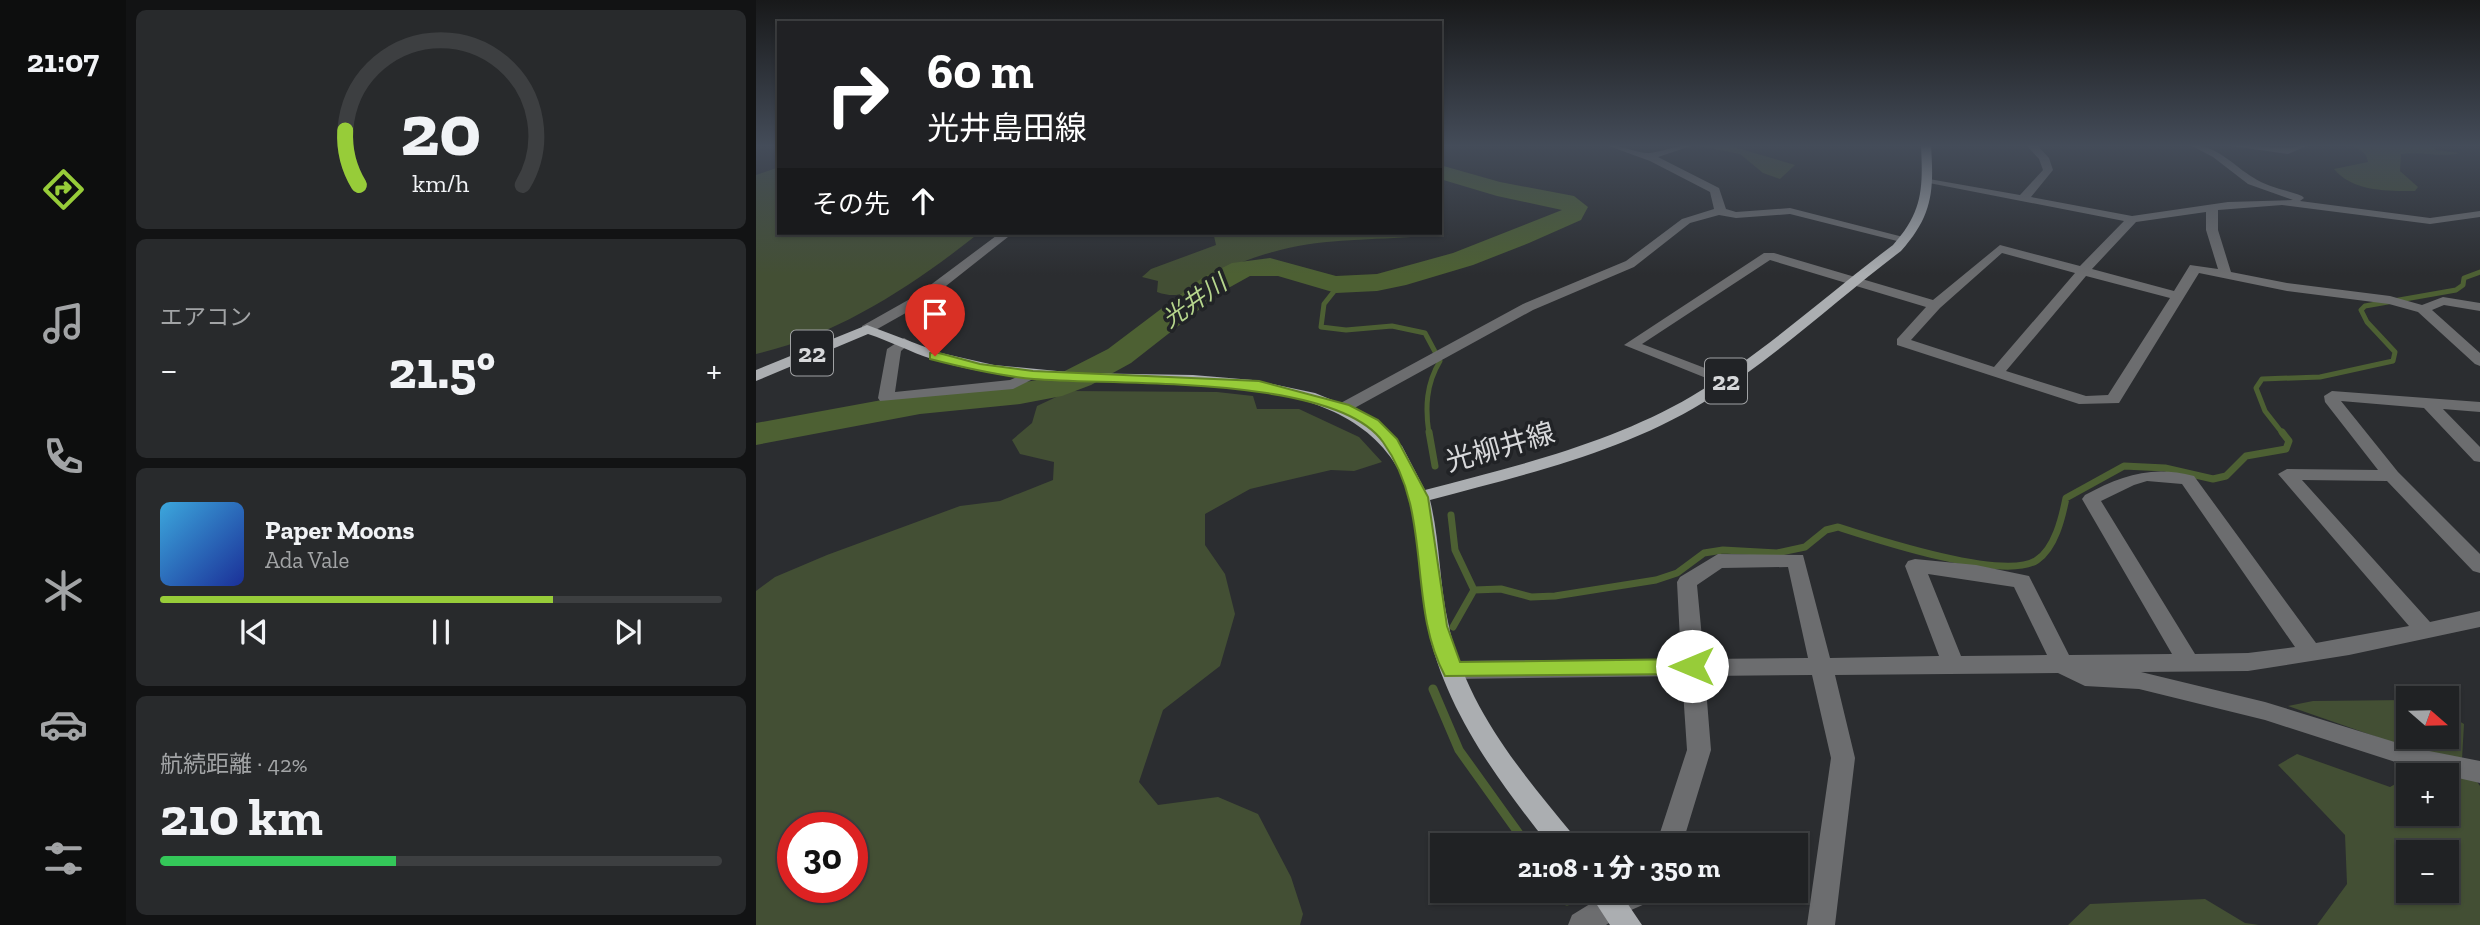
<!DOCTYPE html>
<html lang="ja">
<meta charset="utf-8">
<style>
body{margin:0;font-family:"Zilla Slab","Noto Sans JP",serif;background:#282a2c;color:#f1f3f6;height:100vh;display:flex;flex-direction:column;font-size:26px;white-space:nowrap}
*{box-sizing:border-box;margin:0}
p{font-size:23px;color:#a2a4a6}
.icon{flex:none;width:38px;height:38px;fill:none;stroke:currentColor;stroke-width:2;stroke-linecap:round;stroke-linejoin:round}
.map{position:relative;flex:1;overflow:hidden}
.drawer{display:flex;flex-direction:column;gap:10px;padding:10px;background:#121314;width:630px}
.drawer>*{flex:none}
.banner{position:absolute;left:21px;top:21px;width:665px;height:214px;border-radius:0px;box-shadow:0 2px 5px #0004,0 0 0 2px #3d3f41;background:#202124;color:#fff;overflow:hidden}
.needle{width:46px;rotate:110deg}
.fabs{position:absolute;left:1640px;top:686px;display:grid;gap:14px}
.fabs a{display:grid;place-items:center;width:63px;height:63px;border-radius:0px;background:#202224;box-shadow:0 2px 5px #0004,0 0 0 2px #3d3f41;font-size:35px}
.speed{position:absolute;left:21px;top:812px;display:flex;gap:14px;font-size:35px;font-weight:700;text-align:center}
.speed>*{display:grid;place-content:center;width:91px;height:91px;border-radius:50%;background:#202224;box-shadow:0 2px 5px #0004,0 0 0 2px #3d3f41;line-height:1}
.speed .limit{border:10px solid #d22;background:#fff;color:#111}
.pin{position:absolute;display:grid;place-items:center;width:60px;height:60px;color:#fff;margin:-72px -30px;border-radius:50% 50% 50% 0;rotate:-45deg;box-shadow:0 0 7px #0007}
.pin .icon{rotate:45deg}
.me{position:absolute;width:77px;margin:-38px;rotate:270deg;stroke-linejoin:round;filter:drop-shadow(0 0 5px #0008)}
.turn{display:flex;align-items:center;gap:24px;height:147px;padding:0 35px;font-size:32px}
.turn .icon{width:91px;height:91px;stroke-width:2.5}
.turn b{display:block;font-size:49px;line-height:60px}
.then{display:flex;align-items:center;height:66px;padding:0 35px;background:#0003;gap:14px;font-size:26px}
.big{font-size:52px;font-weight:800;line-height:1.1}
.drawer .widget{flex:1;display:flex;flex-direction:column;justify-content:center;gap:10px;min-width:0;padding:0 24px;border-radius:10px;background:#282a2c}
.drawer .dial{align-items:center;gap:0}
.dial svg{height:182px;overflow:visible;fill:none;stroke:#3d3f41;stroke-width:7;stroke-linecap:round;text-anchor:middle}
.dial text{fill:#f1f3f6;stroke:none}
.song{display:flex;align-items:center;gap:21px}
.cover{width:84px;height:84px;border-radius:10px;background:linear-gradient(135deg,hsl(200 70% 55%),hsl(230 70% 35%))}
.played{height:7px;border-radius:4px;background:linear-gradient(90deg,#97cc39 70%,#3d3f41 70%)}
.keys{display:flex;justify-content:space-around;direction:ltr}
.heat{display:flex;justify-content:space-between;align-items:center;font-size:38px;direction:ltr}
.charge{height:10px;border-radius:5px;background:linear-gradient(90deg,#34c759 42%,#3d3f41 0)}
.trip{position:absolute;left:674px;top:833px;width:378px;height:70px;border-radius:0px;background:#202224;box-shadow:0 2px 5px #0004,0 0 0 2px #3d3f41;font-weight:800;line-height:70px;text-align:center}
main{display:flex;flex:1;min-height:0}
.dock{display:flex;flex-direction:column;width:126px;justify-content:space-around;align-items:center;background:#0d0e0e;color:#a2a4a6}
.dock .icon{width:49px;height:49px}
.dock .on{color:#97cc39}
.dock b{font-size:32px;color:#f1f3f6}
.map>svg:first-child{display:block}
.green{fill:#434f34;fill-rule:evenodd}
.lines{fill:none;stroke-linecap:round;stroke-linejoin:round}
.stream-far2{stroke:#4d6033;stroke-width:5}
.stream-far1{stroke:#4d6033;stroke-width:7}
.stream{stroke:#4d6033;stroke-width:9}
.river{fill:#4d6033;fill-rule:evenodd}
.minor{fill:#6c6d6f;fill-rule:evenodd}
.major{fill:#abaeb1;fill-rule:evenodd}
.route{fill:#97cc39;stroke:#628525;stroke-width:2}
.labels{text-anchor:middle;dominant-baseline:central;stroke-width:7;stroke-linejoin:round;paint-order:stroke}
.far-water-label{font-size:24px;font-style:italic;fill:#b6d68d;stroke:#212326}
.shield{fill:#212326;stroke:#a0a2a4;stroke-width:2}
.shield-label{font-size:26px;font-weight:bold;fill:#d7d8da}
.street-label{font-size:28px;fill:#d7d8da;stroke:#212326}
</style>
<main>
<nav class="dock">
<b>21:07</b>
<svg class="icon on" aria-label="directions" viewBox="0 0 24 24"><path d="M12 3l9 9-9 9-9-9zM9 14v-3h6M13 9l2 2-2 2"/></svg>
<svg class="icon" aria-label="music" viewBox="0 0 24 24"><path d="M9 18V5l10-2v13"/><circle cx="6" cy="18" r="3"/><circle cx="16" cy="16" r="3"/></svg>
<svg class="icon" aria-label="phone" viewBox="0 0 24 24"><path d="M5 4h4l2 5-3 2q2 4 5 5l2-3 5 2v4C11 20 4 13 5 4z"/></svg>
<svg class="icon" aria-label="climate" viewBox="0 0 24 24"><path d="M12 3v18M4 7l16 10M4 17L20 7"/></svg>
<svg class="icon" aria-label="car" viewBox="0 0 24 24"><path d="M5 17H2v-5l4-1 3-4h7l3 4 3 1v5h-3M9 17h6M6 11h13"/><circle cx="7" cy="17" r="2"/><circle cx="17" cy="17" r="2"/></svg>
<svg class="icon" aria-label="filters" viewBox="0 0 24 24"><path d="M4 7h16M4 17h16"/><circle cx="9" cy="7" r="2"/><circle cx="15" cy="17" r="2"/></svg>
</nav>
<section class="drawer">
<div class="widget dial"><svg viewBox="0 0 100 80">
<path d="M14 69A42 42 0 1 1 86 69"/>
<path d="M14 69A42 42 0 0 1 8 45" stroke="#97cc39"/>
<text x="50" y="56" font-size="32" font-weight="700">20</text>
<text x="50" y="72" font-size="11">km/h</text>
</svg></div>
<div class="widget"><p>エアコン</p>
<div class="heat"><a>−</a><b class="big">21.5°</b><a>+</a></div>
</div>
<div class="widget">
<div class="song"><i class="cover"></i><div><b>Paper Moons</b><p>Ada Vale</p></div></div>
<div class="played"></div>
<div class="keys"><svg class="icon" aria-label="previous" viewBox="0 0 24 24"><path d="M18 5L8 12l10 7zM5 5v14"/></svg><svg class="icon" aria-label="pause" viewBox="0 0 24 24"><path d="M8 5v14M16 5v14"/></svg><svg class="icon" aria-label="next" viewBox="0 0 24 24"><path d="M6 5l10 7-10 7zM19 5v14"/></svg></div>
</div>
<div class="widget"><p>航続距離 · 42%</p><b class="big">210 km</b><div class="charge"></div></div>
</section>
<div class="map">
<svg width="1724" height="925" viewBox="0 0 1724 925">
<rect width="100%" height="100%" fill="#2b2d30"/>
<!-- green -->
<path class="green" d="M937 145H971L1039 165 1024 179 1007 173 984 154Z
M1597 145H1675L1680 150 1704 153C1685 158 1666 151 1645 154L1644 171 1662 187 1659 191C1632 191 1597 192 1578 169L1612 162 1610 155Z
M23 167V233H223C158 285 82 335 0 354V175Z
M439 233H665L655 237C610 240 561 239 517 252 500 256 483 264 466 269 438 278 435 304 401 292L402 281 386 277 395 269 460 245 458 236Z
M313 391 461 392 497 396 501 409H543L603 437 626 462 598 471 575 470 494 489 449 514V545L469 574 479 614 464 666 407 710 383 782 402 805 462 797 502 814 535 877 547 914 544 925H0V591L19 577 71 555 204 506 244 501 297 480 298 462 264 454 256 440 276 423 281 406ZM37 828H96V887H37Z
M1652 700V737H1690L1691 714 1708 724 1706 759 1724 786V925H1561L1591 884 1589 835 1522 765 1541 754 1634 787 1652 777V814H1690V775H1654L1659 771 1621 737 1532 706 1557 701ZM1652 852H1690V891H1652Z
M1449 899 1489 923 1503 925H1312L1334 904Z"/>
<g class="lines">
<!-- stream-far2 -->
<path class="stream-far2" d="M583 285 568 304 565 327 590 330 636 326 669 333 684 361C670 384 669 408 673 434
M1527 434 1509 411 1500 388 1506 379 1564 377 1637 361 1639 352 1611 322 1605 310 1609 306 1700 290 1707 285 1708 278 1724 272"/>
<!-- stream-far1 -->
<path class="stream-far1" d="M673 432 679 466
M695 515 699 550 718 590
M718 590 745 589 775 597 799 596 900 580 921 573 948 553 967 550 1021 553 1049 547 1070 530 1082 527C1119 539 1249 582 1281 560 1299 548 1306 518 1310 498L1368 466 1409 468 1457 479 1470 476 1490 456 1530 449 1533 441 1526 432
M697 627 718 590"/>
<!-- stream -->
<path class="stream" d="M677 689 703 750 771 845
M803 891 811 901"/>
<!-- river -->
<path class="river" d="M684 165 744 182 818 196 832 207 825 220 773 243 717 265 650 285 621 291 580 293 522 276H494L467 291 375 363 335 385 306 396 264 404 164 414 0 445V423L164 393 264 383 297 377 352 349 446 278 476 263 514 258 580 276 621 274 697 253 806 210 741 196 684 179Z"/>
<!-- minor -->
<path class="minor" d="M850 145C865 145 883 154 894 153 909 151 922 145 938 145L902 157 963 188 970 209 980 212 1034 208 1155 239 1149 243 1034 214 980 218 963 215 934 223 878 267 777 310 593 411H581L579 408 581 405 767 304 870 261 926 219 958 209 954 192 894 161Z
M1270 145H1281L1293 158 1297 170 1275 197 1376 216 1472 202 1537 200 1492 184 1457 157 1434 145C1462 145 1476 165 1498 178 1511 187 1531 190 1546 196L1548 198 1544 201 1674 218 1724 211V217L1674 224 1526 205 1462 210V230L1475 272 1531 283 1634 296 1666 305 1687 297 1724 303V311L1688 305 1676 310 1724 353V366L1719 364 1662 312 1633 304 1531 291 1443 273 1363 403 1323 404 1141 345V339L1170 307 1014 260 886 344 975 378 978 381 975 384H965L868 345 1008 253H1018L1177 300 1244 245 1324 266 1368 221 1168 182 1173 179 1264 195 1287 170 1283 159ZM1450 212V230L1462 269 1434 265 1418 291 1336 269 1380 222ZM1246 253 1319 273 1238 367 1155 340 1184 308ZM1330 276 1414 298 1352 395 1330 396 1250 371Z
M1468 145 1531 148 1553 145 1532 154Z
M244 233H257L171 301 116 332H106V326L161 295Z
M148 338 155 342 145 351 139 392 254 380 277 370 285 375 257 389 124 401 122 398 131 349Z
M1576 391 1724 402V412L1687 409 1724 447V462L1718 461 1668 408 1585 401 1642 472 1724 554V573L1717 571 1631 481 1546 480 1674 622 1724 611V627L1593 655 1492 671 1385 672 1509 702 1658 748 1724 761V783L1658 768 1509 720 1383 689 1329 686 1302 673 1079 675 1099 758 1079 925H1051L1075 758 1056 675 949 676 955 750 926 845H900L931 750 926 676 696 679 688 676 685 670 688 664 696 661 925 659 921 582 924 577 962 554 1047 555 1074 658 1183 656 1149 566 1152 561 1159 559 1220 565 1273 576 1313 655 1416 654 1326 499 1329 495C1366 475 1396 465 1438 476L1560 643 1653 626 1522 474 1531 469 1622 470 1569 402 1568 396ZM1391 481 1426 484 1539 647 1492 653 1439 654 1345 501 1378 485ZM1032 567 1052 658 948 659 941 585 966 568ZM1172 574 1258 587 1291 655 1205 656Z
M855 891H902L898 900 866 914 850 925H812L816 915Z"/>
<!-- major -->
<path class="major" d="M1165 145H1175C1178 191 1177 215 1145 251 1079 301 1018 359 948 402 865 453 767 475 674 500 684 540 683 582 692 622 709 706 765 772 818 836L822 845H793C741 779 689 710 671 625 662 584 667 540 655 500 613 351 385 392 269 378 238 374 206 369 176 359 154 352 134 341 112 334L0 381V370L111 325 185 353 238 365 322 373 437 375 497 380 559 393 608 413 646 446 669 490C760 466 854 444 936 396 1008 353 1070 295 1137 245 1167 212 1167 188 1165 145Z
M832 891H863L886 925H854Z"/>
</g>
<!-- sky -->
<linearGradient id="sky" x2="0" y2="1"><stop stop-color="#18191a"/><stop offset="0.53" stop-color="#444c59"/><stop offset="1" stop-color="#444c59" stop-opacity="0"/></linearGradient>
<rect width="1724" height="275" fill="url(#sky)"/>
<!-- route -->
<path class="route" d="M179 352 224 364 277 371 503 381 593 405 622 420 641 439 672 497 691 626 704 662 936 659 943 661 946 666 943 672 936 674 689 676C650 603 678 513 627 442 579 374 358 386 278 379 243 376 209 368 174 359V353Z"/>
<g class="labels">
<!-- far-water labels -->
<g class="far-water-label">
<text transform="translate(438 301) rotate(-35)">光井川</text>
</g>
<!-- shield labels -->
<g class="shield">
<rect x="35" y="330.5" width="42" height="45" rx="5"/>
<rect x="949" y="358.5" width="42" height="45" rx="5"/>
</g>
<g class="shield-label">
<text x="56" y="353">22</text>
<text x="970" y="381">22</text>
</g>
<!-- street labels -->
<g class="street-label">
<text transform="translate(744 447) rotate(-16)">光柳井線</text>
</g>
</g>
</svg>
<div class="fabs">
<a><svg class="needle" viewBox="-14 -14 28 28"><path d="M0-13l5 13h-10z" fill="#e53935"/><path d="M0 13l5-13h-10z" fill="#a2a4a6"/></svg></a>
<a>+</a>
<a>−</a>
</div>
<div class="speed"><div class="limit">30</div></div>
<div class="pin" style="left:179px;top:356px;background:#d93025"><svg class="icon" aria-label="arrive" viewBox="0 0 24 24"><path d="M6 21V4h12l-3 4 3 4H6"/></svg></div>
<svg class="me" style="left:936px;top:666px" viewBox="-20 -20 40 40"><circle r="19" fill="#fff"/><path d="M0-13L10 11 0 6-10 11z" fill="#97cc39"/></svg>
<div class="trip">21:08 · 1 分 · 350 m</div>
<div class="banner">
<div class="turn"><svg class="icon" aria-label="right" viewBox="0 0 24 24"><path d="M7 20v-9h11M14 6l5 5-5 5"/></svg><div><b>60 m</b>光井島田線</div></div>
<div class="then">その先<svg class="icon" aria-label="ahead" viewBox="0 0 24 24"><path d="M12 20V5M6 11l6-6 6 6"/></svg></div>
</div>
</div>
</main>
